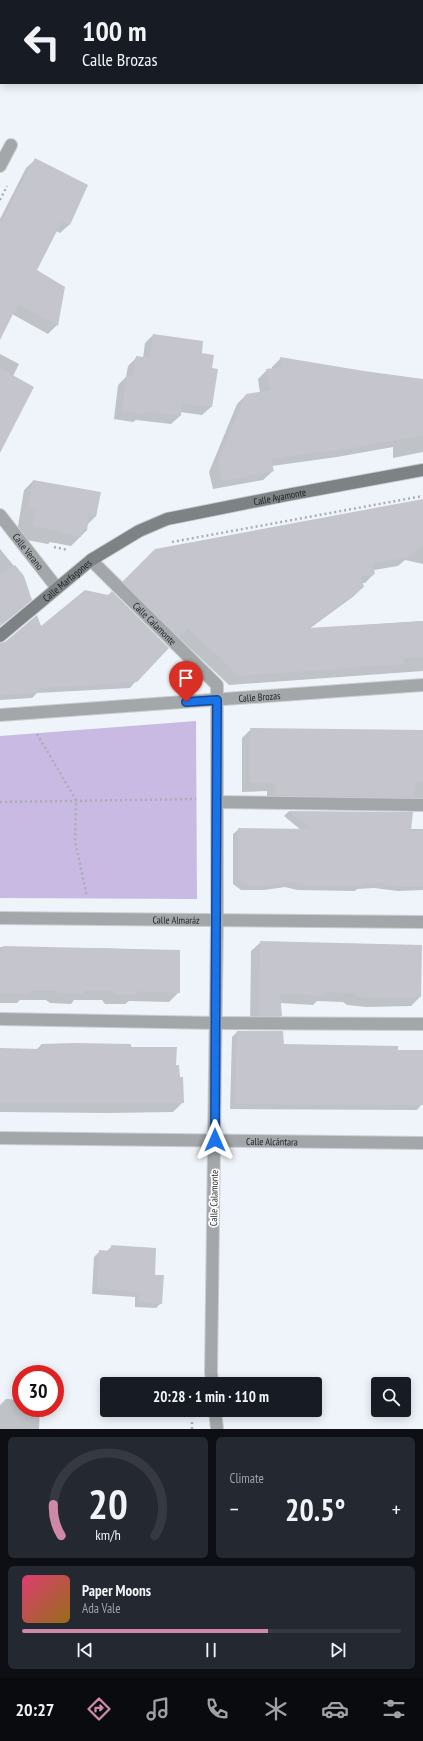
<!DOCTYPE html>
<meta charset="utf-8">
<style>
body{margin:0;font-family:"PT Sans Narrow",sans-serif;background:#242831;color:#f1f3f6;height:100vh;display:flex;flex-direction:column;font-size:15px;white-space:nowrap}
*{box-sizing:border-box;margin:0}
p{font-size:13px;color:#9ea1a6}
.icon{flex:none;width:22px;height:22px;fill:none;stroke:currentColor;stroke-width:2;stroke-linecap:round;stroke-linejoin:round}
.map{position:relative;height:1429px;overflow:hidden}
.panel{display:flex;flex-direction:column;gap:8px;padding:8px;background:#0d0f14;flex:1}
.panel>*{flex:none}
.banner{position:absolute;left:0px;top:0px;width:423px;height:84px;box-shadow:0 2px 10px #0003;background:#171b24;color:#f1f3f6;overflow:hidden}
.fabs{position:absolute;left:371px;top:1377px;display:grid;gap:8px}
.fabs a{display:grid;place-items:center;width:40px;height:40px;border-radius:4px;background:#171b24;box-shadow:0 2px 10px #0003;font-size:20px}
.speed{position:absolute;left:12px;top:1365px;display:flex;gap:8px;font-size:20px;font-weight:700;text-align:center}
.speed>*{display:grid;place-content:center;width:52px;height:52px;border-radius:50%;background:#171b24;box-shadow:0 2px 10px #0003;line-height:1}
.speed .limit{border:6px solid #d22;background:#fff;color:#111}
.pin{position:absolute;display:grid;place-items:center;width:34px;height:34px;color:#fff;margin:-41px -17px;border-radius:50% 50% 50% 0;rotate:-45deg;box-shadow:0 0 4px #0007}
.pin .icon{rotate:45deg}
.me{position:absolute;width:44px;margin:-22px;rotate:0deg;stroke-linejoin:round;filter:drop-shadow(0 0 3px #0008)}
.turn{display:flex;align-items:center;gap:14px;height:84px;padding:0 16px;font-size:18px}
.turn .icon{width:52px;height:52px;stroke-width:2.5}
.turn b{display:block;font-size:28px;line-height:34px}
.big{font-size:30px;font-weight:700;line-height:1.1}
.panel .widget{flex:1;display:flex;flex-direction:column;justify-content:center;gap:6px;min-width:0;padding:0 14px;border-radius:6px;background:#242831}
.panel .dial{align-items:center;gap:0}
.dial svg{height:104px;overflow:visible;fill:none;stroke:#363941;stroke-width:7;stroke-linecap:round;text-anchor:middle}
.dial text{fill:#f1f3f6;stroke:none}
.song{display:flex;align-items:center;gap:12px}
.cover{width:48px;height:48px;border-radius:6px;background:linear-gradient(135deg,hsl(340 70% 55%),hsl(40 70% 35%))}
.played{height:4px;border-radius:2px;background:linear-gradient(90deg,#cd89a7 65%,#363941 65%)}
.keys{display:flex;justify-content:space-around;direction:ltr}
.heat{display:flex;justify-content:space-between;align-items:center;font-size:22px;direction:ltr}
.panel .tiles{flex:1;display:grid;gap:8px;grid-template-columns:1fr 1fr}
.widget:last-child{grid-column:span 2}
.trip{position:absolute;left:100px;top:1377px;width:222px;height:40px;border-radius:4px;background:#171b24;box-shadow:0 2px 10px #0003;font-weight:700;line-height:40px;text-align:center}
.tab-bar{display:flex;height:64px;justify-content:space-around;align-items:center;background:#090b0e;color:#9ea1a6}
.tab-bar .icon{width:28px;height:28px}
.tab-bar .active{color:#cd89a7}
.tab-bar b{font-size:18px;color:#f1f3f6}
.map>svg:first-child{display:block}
.green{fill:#c8bae3}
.shadow{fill:#0003}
.building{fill:#c5c6cd}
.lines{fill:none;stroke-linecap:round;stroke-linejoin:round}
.street-casing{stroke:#c9ced4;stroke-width:14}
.secondary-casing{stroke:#c9ced4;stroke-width:14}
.path{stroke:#aaaeb4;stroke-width:2.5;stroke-dasharray:2 3;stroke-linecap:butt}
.street{stroke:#a3a7a9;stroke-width:12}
.secondary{stroke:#7d8285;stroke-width:12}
.route-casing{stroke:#114b97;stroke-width:10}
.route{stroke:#1a73e8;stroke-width:7}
.labels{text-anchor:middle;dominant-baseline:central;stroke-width:3.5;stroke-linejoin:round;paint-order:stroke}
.street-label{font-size:10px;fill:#1e2022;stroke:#fff}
</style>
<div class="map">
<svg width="423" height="1429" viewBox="0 0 423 1429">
<rect width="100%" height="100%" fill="#eff4fb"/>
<!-- green -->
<path class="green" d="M196 721 197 899 0 898V736Z"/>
<!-- shadow -->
<path class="shadow" d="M35 160 86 186 69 225 60 233 56 231 35 270 57 325 48 334 12 314 0 338V219L26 168Z
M153 335 201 354 211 407 202 415 180 412V416L171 424 136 420 133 422 114 419 118 385 126 377 128 366 137 357 143 358 145 343Z
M0 354 19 364 13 376 0 442Z
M281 358 364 372 423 380V452L393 458V447L337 457 272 466 273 471 263 480 213 489 209 472 237 404 246 395 260 393 258 379 267 370 272 369V367Z
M33 481 95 517 87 525 86 531 71 546 50 542 48 544 16 538 24 490Z
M423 500V564L405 560 398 566 374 570V574L365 583H362L363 587 354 596 309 629 423 621V671L229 685 178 637 170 645 114 590 156 550Z
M0 549 23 577 25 606 0 626Z
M40 627 136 681 130 688 37 693 32 698 0 700V644Z
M251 729 423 731V805L267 804V791L242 792V738Z
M288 812 406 813 384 829H423V890L398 891 374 888 357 889 355 891 297 890 285 887 265 890H241L233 884V834L239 829 301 830 284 816Z
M261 942 420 997 411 1006 366 1007 347 1005 343 1002 317 1001 313 1005 280 1003 281 1015 272 1025H250L251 951Z
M0 947H32V949L97 948 179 951V992L169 1002 129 1001 125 1004H105L102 1000H74L71 1004 50 1003 46 1000H20L17 1003H0Z
M237 1032 283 1045 422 1104 417 1110 230 1109 232 1037Z
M41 1045 130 1048 175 1066 183 1102 173 1112 108 1113 0 1112V1049L36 1050Z
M112 1246 153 1276 161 1303 156 1308 135 1307V1297L92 1294 94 1257 100 1251 106 1252Z
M6 1399 21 1400V1408H40L39 1429H0V1405Z"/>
<!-- building -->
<path class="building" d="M35 158 88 185 70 225 62 221 37 270 65 287 58 326 18 304 0 340V225Z
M153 334 203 341 202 353 214 355 212 368 218 369 212 407 182 403 181 416 144 411 143 414 122 411 127 375 133 376 136 356 150 358Z
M280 357 364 371 423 379V435L347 449 319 453V451L271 459 274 471 222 481 218 462 246 394 271 390 266 369 282 367Z
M0 368 34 387 0 453Z
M33 480 101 492 96 517 89 516 87 531 83 530 81 537 33 525 35 509 28 508Z
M423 499V546L408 557 373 563 375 574 361 577 364 587 308 628 423 621V657L404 658V664L238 676 188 628 179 637 123 581 155 549Z
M15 565 24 576 32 600 0 626V575Z
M85 590 108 595 112 591 169 648 137 682 39 688V692L0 695V643L5 642 37 615 41 626Z
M250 728 423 730V781H416L414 797 275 795 276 783H250Z
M288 811 413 812 411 831H423V886H394L380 883 363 884 362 886 303 885 291 882 270 885H247L238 878V828L311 829Z
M260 941 422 945 421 997 376 998 357 996 353 993 326 992 323 996 280 994 282 1016H259Z
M3 946 180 950V993L139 991 136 995H115L112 991 85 990 82 994 60 993 57 990H31L28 994 0 993V953H2Z
M237 1031H283L284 1044 398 1046V1050H423V1105L235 1104Z
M75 1043 131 1044V1047H177L176 1065H179L180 1077H183L184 1103H0V1048L41 1049V1044Z
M111 1245 156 1248 155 1275H164L162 1304 139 1302 140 1292 97 1289 99 1250 111 1251Z"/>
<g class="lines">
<defs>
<g id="street">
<path d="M0 166 11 145"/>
<path id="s1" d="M0 515 57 588"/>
<path id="s2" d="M91 560 217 685V920L211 1372 212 1384"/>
<path id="s3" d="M0 715 423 685"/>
<path d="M217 802 423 805"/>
<path id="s4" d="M0 918 423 922"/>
<path d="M0 1019 216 1023 423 1024"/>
<path id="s5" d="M0 1138 423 1143"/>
<path d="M215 1410 217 1429"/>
</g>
<g id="secondary">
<path id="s6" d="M0 636 91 560 139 531 167 519 287 495 423 470"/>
</g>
</defs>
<!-- street casing -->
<use href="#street" class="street-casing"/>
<!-- secondary casing -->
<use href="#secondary" class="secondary-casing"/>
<!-- path -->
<path class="path" d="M0 200 7 186
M172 542 423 496
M54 547 68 550
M37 734 76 800 75 841 87 897
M0 802 196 799
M192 1429V1420"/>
<!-- street -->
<use href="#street" class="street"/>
<!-- secondary -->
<use href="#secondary" class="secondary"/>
</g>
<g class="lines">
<defs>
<path id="route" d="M186 702 217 700 215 1140"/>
</defs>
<!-- route casing -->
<use href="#route" class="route-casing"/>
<!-- route -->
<use href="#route" class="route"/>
</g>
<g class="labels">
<!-- street labels -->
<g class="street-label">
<text stroke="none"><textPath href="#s6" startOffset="320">Calle Ayamonte</textPath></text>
<text stroke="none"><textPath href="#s1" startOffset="46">Calle Verano</textPath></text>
<text stroke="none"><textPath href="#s6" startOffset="87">Calle Marfagones</textPath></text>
<text stroke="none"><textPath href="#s2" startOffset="90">Calle Calamonte</textPath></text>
<text stroke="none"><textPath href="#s3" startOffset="260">Calle Brozas</textPath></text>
<text stroke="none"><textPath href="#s4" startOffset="176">Calle Almaráz</textPath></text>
<text stroke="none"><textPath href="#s5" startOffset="272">Calle Alcántara</textPath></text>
<text transform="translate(214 1198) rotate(-89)">Calle Calamonte</text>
</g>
</g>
</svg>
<div class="fabs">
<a><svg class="icon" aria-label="search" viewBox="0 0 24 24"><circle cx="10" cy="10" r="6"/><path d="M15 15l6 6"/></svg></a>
</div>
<div class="speed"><div class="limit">30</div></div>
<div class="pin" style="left:186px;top:702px;background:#d93025"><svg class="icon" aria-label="arrive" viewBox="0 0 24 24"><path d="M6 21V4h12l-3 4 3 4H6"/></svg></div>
<svg class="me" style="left:215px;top:1140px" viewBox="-20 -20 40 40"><path d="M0-17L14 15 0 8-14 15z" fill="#1a73e8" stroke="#fff" stroke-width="4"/></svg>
<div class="trip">20:28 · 1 min · 110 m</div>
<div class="banner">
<div class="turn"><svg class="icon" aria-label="left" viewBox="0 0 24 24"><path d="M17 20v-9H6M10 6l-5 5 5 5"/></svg><div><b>100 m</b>Calle Brozas</div></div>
</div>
</div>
<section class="panel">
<div class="tiles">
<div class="widget dial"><svg viewBox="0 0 100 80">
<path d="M14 69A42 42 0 1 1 86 69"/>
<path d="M14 69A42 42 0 0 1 8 45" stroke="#cd89a7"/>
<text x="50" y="56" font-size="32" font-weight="700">20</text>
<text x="50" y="72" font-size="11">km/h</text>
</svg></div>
<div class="widget"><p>Climate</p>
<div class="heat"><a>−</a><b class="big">20.5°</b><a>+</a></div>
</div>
<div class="widget">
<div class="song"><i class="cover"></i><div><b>Paper Moons</b><p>Ada Vale</p></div></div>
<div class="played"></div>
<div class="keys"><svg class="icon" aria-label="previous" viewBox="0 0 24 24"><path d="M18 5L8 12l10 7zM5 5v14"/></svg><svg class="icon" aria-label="pause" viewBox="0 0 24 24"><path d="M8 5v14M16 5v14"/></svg><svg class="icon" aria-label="next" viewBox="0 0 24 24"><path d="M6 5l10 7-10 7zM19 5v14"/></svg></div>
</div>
</div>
</section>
<nav class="tab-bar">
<b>20:27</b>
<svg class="icon active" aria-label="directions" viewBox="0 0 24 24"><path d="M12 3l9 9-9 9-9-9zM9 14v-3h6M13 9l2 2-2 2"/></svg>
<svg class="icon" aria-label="music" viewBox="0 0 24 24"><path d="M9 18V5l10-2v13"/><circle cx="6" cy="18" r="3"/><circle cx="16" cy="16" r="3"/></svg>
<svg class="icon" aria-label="phone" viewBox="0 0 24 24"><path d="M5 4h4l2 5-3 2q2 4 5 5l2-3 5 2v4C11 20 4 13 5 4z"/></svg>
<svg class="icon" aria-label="climate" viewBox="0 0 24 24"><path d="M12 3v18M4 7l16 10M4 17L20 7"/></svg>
<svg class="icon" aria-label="car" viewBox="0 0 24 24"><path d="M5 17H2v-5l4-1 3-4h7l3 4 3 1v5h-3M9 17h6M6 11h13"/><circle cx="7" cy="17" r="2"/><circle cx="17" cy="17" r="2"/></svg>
<svg class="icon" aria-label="filters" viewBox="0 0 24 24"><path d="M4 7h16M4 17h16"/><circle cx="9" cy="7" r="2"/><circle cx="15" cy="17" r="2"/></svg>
</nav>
